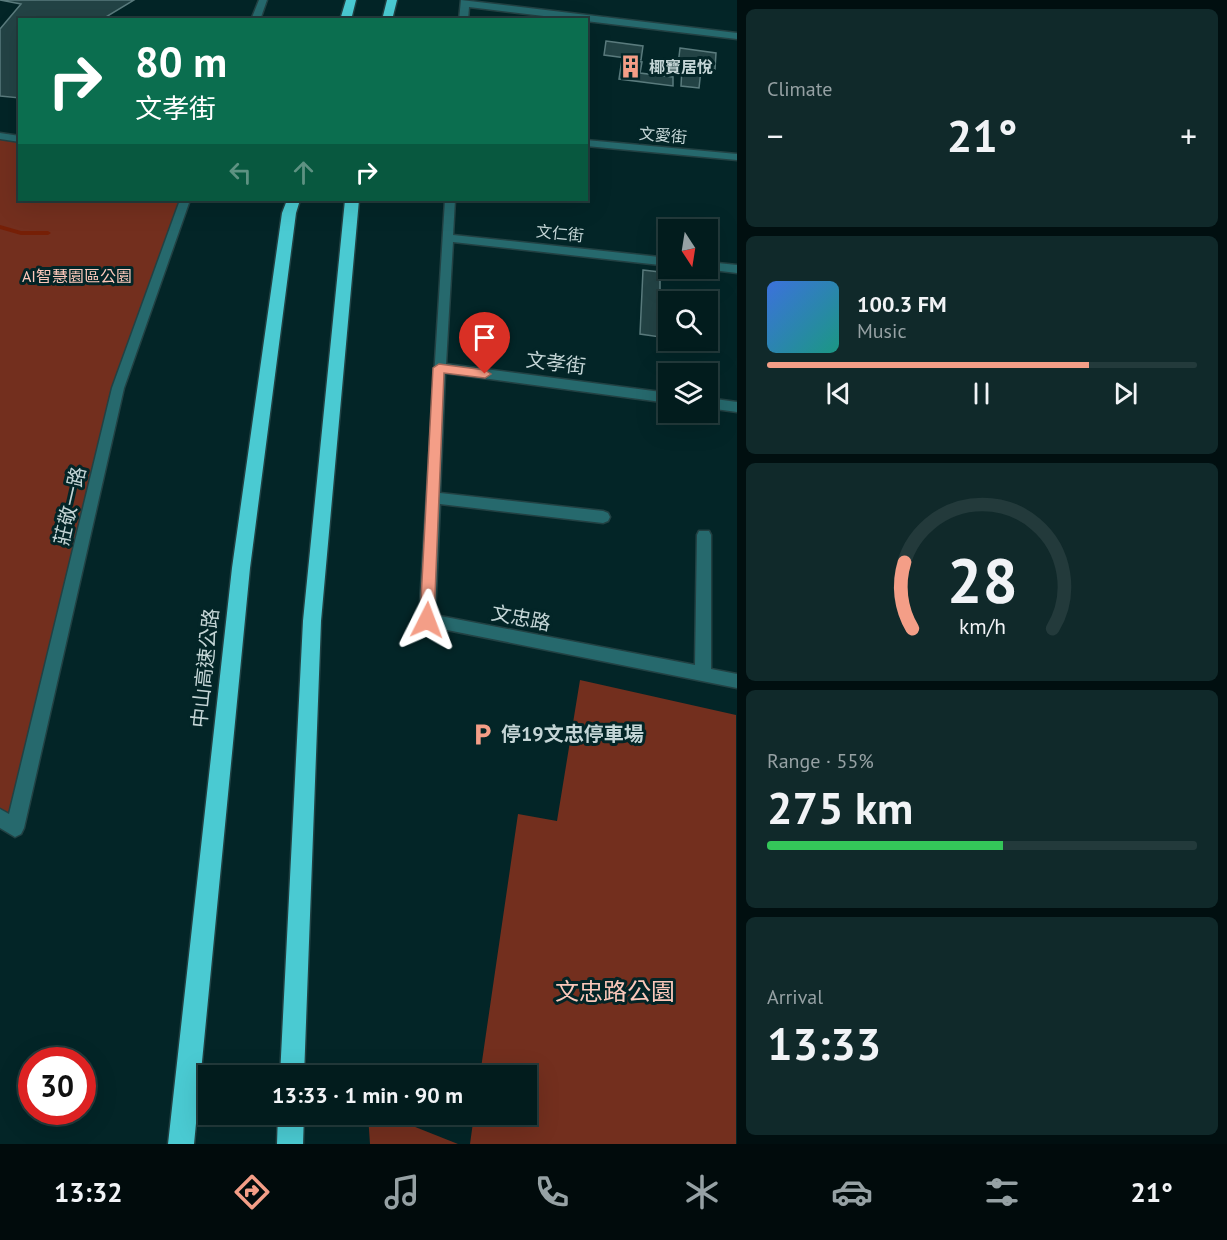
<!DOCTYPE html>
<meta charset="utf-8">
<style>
body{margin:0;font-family:"PT Sans","Noto Sans TC",sans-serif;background:#10292a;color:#f1f3f6;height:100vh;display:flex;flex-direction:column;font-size:22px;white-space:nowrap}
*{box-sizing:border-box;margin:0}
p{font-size:20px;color:#96a1a4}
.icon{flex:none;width:33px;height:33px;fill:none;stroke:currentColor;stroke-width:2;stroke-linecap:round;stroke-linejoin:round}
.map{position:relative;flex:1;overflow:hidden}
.side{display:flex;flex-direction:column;gap:9px;padding:9px;background:#010f10;width:490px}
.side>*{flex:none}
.guide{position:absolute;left:18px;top:18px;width:570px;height:183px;border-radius:0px;box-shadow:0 6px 24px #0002,0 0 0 2px #233a3b;background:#0b6e4f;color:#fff;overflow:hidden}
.needle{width:39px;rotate:168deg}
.buttons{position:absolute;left:658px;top:219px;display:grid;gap:12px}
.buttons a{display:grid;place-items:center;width:60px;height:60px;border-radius:0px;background:#021c1d;box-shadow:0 6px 24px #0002,0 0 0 2px #233a3b;font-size:30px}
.speed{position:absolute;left:18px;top:1047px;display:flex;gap:12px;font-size:30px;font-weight:700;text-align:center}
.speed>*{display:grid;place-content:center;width:78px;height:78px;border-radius:50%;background:#021c1d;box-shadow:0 6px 24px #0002,0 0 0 2px #233a3b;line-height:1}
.speed .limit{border:9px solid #d22;background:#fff;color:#111}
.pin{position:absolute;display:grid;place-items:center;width:51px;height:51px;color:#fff;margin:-62px -26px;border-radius:50% 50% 50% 0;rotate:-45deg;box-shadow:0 0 6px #0007}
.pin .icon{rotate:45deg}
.me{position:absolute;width:66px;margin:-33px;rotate:3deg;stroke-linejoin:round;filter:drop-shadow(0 0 4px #0008)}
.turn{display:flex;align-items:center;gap:21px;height:126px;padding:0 18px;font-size:27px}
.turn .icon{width:78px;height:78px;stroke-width:2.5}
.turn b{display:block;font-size:42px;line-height:51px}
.lanes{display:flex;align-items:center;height:57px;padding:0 18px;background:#0003;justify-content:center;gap:30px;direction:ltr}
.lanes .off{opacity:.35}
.big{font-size:45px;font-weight:700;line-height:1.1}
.side .tile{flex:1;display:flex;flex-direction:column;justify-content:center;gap:9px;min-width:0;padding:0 21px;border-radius:9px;background:#10292a}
.side .dial{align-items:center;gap:0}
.dial svg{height:156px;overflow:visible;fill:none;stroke:#233a3b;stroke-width:7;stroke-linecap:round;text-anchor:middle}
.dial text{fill:#f1f3f6;stroke:none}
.song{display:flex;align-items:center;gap:18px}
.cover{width:72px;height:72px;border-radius:9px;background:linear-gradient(135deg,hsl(220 70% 55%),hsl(170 70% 35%))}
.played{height:6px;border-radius:3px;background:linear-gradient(90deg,#f49e87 75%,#233a3b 75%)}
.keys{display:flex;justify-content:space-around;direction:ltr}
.heat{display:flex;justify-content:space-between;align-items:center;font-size:33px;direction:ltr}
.charge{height:9px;border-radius:4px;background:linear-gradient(90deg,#34c759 55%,#233a3b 0)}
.trip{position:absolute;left:198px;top:1065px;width:339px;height:60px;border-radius:0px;background:#021c1d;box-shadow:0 6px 24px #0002,0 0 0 2px #233a3b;font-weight:700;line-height:60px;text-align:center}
.dock{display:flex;height:96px;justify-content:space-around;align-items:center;background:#010b0c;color:#96a1a4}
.dock .icon{width:42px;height:42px}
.dock .selected{color:#f49e87}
.dock b{font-size:27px;color:#f1f3f6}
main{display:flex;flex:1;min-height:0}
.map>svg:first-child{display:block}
.green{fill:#732f1e}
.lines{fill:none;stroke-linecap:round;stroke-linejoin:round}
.stream{fill:#761f06;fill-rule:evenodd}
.building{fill:#234345;stroke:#5a7b7d;stroke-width:1.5}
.minor-casing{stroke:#224143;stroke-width:3}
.highway-casing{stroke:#224143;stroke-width:3}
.minor{fill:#26696d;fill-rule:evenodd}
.highway{fill:#4acad2;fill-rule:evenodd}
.route{fill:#f49e87;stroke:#9f6758;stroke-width:1.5}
.labels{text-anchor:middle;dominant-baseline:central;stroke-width:6;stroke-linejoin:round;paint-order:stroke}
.far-poi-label{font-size:16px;font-weight:bold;fill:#c4d5d6;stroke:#032527;text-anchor:start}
.far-street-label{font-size:16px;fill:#c4d5d6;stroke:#032527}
.far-park-label{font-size:16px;fill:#fbc8ba;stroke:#032527}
.street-label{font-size:20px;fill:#c4d5d6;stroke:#032527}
.poi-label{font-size:20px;font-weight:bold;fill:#c4d5d6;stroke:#032527;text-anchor:start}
.near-park-label{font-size:24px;fill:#fbc8ba;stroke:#032527}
</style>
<main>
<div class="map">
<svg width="737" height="1144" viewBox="0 0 737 1144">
<rect width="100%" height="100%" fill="#032527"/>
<!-- green -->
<path class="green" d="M0 137 19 140 20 200H185L118 388 15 828 0 818Z
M580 680 736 715V1144H470L474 1115 526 1114V1076L480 1075 518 814 557 821Z
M368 1115H385L458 1144H370Z"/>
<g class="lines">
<!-- stream -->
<path class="stream" d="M0 225 21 231H48L51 233 48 235H21L0 229Z"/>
</g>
<!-- building -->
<path class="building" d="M0 0H134L101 20H20V98L0 96V29L21 4Z
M606 41 643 46 641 60 604 55Z
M680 48 716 53 715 69 678 65Z
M622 59 642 62 640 73 673 77V86L619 79Z
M682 68 701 70 699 88 681 86Z
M643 270 660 272V337L640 334Z"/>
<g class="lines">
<defs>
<path id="minor" d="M259 0H267L260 20H251Z
M461 0 737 33V39L469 7 468 20H459Z
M0 133 20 136V142L0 139Z
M586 140 737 154V160L586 146Z
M180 200H190L124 388 24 828 21 834 15 837 0 828V809L9 814 112 388Z
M445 200H455L453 235 669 258V266L453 242 446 364 669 393V403L445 373 440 493 603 511 608 513 610 517 608 521 603 523 440 504 435 615 695 665 697 535 699 531H709L711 535V669L737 674V688L422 625 419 620Z
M708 262 737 265V273L704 269 708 268Z
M708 398 737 402V412L708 408Z"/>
<path id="highway" d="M346 0H356L351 20H340Z
M387 0H397L392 20H382Z
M287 200H300L296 213 250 568 194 1144H168L232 568 282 213Z
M345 200H359L321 621 304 1076H280L303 621Z
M278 1114H304L303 1144H277Z"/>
</defs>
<!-- minor casing -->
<use href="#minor" class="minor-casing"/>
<!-- highway casing -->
<use href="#highway" class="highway-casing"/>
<!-- minor -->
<use href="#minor" class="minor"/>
<!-- highway -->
<use href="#highway" class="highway"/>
</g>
<!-- route -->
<path class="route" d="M439 364 485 370 491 374 485 378 444 373 434 620 432 624H422L420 620 433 368Z"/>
<!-- icons -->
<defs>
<symbol id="building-bare" viewBox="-9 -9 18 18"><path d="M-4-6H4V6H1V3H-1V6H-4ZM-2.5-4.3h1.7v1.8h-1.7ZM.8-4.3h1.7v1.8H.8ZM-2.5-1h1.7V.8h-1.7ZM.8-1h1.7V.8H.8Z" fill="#f49e87" stroke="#032527" stroke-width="2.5" paint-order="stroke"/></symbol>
<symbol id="parking-bare" viewBox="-9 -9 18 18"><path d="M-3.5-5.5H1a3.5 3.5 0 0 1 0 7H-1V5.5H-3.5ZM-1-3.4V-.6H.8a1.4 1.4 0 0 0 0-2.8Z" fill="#f49e87" stroke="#032527" stroke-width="2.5" paint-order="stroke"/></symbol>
</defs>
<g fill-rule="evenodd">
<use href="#building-bare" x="614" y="50" width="33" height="33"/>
<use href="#parking-bare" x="466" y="718" width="33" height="33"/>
</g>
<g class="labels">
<!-- far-poi labels -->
<g class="far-poi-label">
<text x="649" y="67">椰寶居悅</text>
</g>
<!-- far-street labels -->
<g class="far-street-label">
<text transform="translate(663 135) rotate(5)">文愛街</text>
<text transform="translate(560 233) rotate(6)">文仁街</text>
</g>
<!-- far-park labels -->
<g class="far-park-label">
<text x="77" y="276">AI智慧園區公園</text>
</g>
<!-- street labels -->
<g class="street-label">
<text transform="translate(556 363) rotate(7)">文孝街</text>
<text transform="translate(70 506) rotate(-77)">莊敬一路</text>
<text transform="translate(521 618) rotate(11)">文忠路</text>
<text transform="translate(205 668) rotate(-84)">中山高速公路</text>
</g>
<!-- poi labels -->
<g class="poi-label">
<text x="501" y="734">停19文忠停車場</text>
</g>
<!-- near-park labels -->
<g class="near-park-label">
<text x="615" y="991">文忠路公園</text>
</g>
</g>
</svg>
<div class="buttons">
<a><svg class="needle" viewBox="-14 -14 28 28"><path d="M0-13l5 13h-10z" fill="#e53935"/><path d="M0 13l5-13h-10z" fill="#96a1a4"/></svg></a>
<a><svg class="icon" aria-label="search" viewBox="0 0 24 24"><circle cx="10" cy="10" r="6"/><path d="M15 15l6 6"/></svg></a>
<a><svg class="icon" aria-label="layers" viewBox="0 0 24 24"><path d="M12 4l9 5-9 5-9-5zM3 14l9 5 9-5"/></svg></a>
</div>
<div class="speed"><div class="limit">30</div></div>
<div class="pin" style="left:485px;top:374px;background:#d93025"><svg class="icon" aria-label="arrive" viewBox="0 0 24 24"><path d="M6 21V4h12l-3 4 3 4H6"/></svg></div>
<svg class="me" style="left:427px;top:620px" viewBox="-20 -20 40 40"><path d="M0-17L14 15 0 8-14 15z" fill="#f49e87" stroke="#fff" stroke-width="4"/></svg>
<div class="trip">13:33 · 1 min · 90 m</div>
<div class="guide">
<div class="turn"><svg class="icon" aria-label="right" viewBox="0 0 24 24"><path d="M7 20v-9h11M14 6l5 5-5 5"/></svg><div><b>80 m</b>文孝街</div></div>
<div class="lanes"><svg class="icon off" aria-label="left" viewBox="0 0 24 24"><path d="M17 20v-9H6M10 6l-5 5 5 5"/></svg><svg class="icon off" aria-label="ahead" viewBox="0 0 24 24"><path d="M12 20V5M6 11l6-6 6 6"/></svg><svg class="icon" aria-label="right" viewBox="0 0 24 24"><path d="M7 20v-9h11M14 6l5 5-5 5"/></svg></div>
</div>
</div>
<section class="side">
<div class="tile"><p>Climate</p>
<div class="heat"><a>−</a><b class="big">21°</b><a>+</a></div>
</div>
<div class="tile">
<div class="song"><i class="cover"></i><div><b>100.3 FM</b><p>Music</p></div></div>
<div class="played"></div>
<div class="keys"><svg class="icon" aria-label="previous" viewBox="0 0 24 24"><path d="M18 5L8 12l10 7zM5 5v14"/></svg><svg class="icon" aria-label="pause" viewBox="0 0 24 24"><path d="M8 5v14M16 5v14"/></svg><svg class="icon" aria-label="next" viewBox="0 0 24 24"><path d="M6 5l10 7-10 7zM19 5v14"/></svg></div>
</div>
<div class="tile dial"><svg viewBox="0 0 100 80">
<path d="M14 69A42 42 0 1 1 86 69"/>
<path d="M14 69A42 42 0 0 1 10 35" stroke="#f49e87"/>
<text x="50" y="56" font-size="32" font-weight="700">28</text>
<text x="50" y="72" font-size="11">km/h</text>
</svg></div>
<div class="tile"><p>Range · 55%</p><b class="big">275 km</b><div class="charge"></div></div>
<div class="tile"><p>Arrival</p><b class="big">13:33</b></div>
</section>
</main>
<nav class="dock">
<b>13:32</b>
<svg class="icon selected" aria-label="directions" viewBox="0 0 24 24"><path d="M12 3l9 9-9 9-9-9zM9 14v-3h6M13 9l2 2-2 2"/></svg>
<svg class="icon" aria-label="music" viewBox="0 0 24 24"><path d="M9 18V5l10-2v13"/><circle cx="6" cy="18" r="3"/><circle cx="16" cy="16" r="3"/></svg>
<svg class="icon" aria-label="phone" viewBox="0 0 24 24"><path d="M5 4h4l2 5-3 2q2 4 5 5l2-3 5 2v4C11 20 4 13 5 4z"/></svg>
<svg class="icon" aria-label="climate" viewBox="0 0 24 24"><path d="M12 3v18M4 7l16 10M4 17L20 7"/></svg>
<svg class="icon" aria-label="car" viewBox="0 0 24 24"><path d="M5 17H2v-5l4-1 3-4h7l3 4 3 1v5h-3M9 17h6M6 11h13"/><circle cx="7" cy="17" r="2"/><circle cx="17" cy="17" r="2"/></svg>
<svg class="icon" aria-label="filters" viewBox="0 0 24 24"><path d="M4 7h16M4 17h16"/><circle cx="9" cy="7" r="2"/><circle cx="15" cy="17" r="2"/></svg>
<b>21°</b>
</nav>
